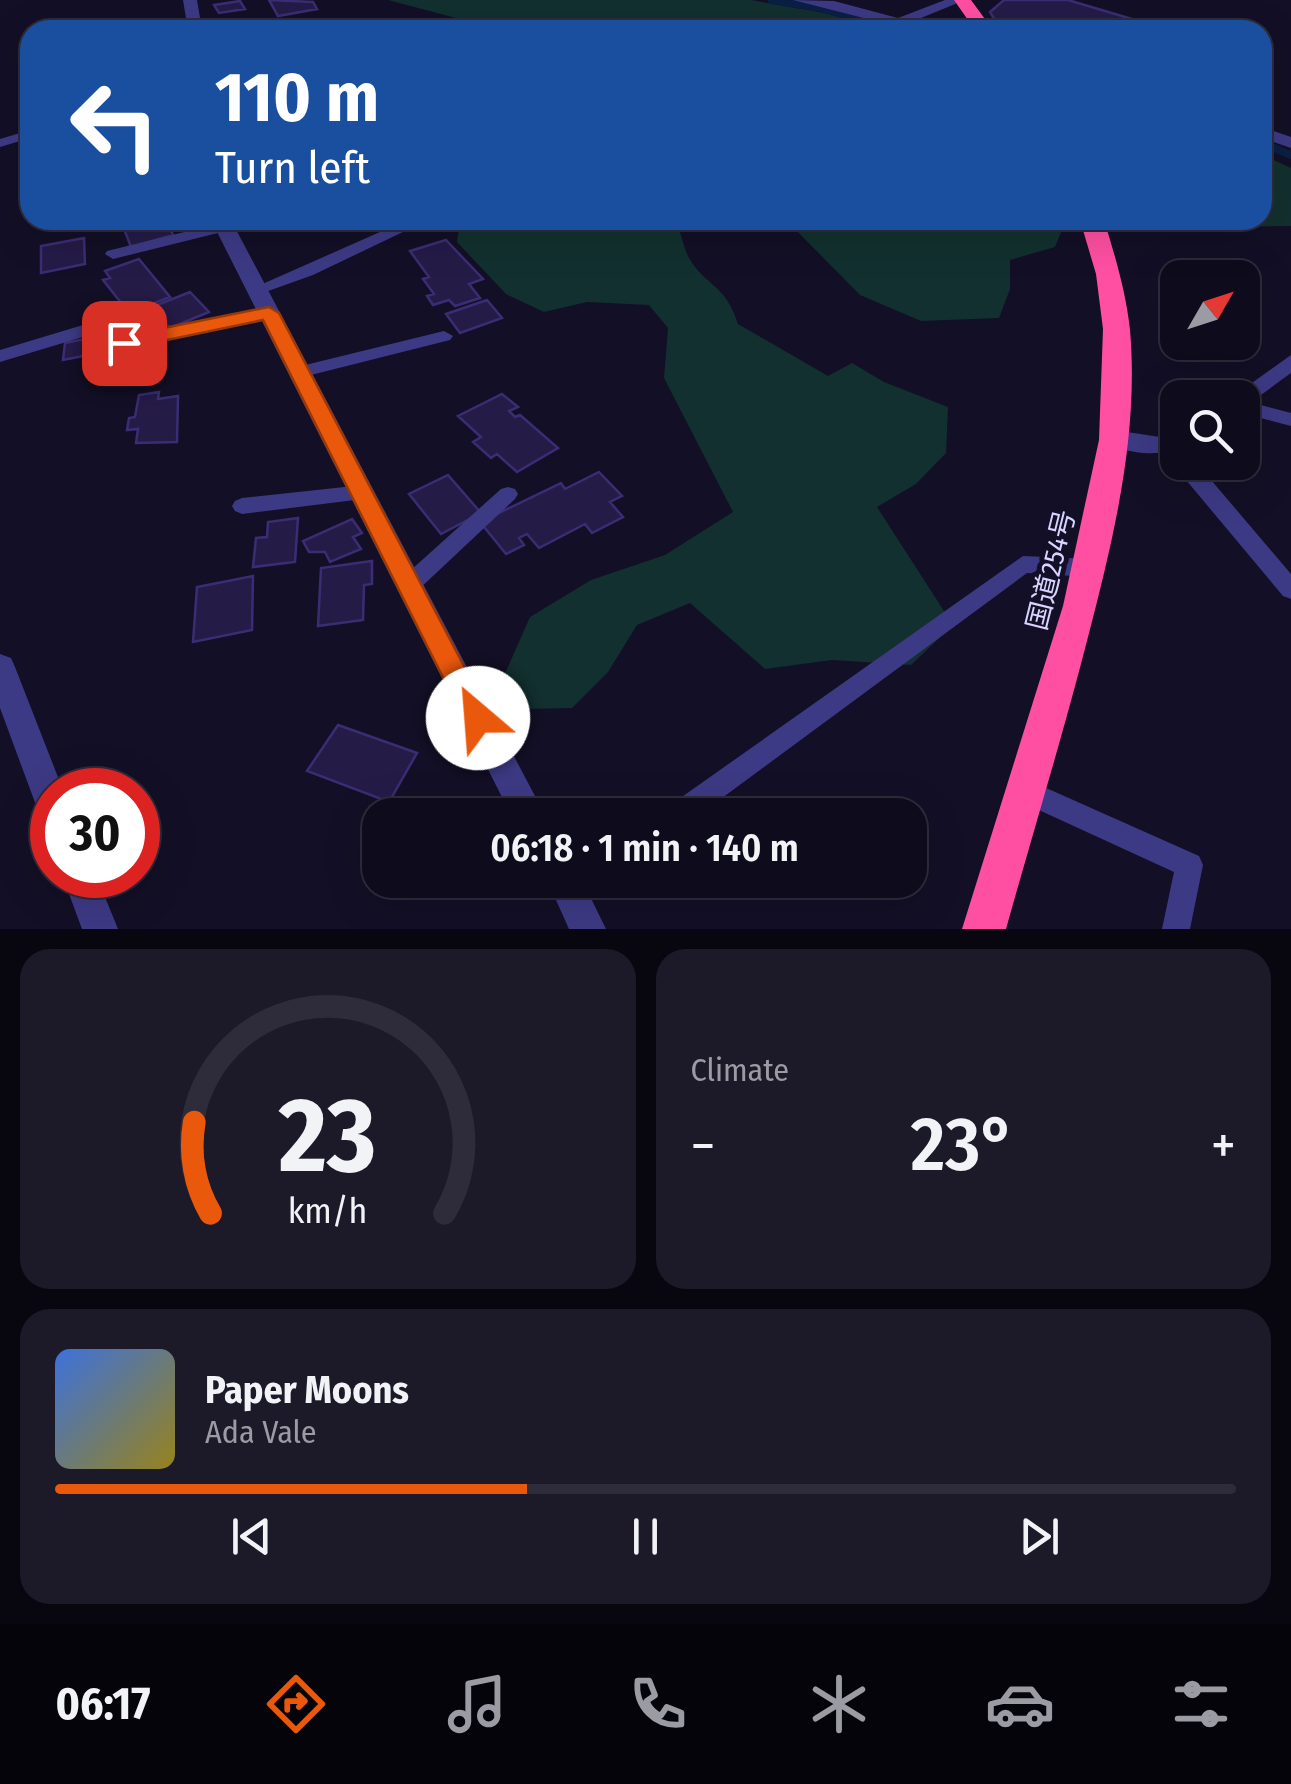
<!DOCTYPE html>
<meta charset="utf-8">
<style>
body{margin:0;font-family:"Fira Sans Condensed","Noto Sans JP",sans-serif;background:#1c1929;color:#f1f3f6;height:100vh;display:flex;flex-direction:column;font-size:38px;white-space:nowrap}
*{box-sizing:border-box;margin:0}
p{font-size:32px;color:#9b9ba3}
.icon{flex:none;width:55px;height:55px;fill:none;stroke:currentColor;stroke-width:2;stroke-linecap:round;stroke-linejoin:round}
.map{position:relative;height:929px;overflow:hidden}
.sheet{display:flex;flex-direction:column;gap:20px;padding:20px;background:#08060f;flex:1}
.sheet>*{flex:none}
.top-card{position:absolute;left:20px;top:20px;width:1252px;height:210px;border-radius:30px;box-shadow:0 10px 40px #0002,0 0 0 2px #2e2b3b;background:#1a4fa0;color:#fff;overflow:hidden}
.needle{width:65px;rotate:51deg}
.controls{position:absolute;left:1160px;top:260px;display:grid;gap:20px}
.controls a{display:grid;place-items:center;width:100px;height:100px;border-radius:20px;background:#0e0b1c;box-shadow:0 10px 40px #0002,0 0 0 2px #2e2b3b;font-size:50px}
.speed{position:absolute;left:30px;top:768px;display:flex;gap:20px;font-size:50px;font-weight:700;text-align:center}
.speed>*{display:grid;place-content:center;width:130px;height:130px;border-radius:50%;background:#0e0b1c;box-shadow:0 10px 40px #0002,0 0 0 2px #2e2b3b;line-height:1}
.speed .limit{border:15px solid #d22;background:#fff;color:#111}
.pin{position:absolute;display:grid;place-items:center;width:85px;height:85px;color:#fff;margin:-42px;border-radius:20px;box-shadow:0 5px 15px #0006}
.me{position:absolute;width:110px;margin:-55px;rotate:333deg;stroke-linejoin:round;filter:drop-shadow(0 0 8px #0008)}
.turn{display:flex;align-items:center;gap:35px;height:210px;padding:0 30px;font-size:45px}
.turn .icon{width:130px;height:130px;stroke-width:2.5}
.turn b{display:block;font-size:70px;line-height:85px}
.big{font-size:75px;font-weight:600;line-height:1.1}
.sheet .card{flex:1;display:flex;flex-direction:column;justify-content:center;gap:15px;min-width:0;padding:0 35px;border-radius:30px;background:#1c1929}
.sheet .dial{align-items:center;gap:0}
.dial svg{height:260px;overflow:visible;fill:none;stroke:#2e2b3b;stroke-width:7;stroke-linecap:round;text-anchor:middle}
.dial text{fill:#f1f3f6;stroke:none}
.song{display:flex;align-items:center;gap:30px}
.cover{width:120px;height:120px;border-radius:15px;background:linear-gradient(135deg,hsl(220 70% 55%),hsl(50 70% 35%))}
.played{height:10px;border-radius:5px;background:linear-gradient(90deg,#ea580c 40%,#2e2b3b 40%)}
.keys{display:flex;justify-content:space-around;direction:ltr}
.heat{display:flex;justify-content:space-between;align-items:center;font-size:55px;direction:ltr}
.sheet .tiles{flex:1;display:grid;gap:20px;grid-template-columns:1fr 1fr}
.card:last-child{grid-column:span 2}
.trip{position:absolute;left:362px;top:798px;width:565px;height:100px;border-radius:30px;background:#0e0b1c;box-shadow:0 10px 40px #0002,0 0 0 2px #2e2b3b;font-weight:600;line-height:100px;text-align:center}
.tab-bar{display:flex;height:160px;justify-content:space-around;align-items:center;background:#06040b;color:#9b9ba3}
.tab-bar .icon{width:70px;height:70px}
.tab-bar .active{color:#ea580c}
.tab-bar b{font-size:45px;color:#f1f3f6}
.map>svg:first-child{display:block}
.green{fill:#12302f}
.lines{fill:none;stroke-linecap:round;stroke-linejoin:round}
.stream{stroke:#0a1f44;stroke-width:8}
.building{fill:#241b47;stroke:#3b2d73;stroke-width:2.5}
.lane{fill:#3d3a85;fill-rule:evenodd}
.street{fill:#3d3a85;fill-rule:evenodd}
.highway{fill:#ff4fa3;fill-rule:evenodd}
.route{fill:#ea580c;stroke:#983908;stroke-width:2.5}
.labels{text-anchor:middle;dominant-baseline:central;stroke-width:10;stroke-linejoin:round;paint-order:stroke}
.street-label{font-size:28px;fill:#d9d4ff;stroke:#130f26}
</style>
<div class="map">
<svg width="1291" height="929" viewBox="0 0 1291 929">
<rect width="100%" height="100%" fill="#130f26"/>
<!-- green -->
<path class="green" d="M388 0H751L825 13 882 30H501Z
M1263 155 1291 168V226L1062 230 1055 247 1010 260V289L999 318 921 321 860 295 786 220H1262Z
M460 220H673C683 232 682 245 689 258 706 287 725 283 738 324L828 376 852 363 884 382 948 407 946 453 916 484 877 507 953 625 911 665 832 660 765 669 690 603 637 625 608 672 572 708 525 709 500 685 530 617 591 580 665 555 733 512 664 378 668 328 649 305 587 302 544 312 506 294 457 242Z"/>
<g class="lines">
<!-- stream -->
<path class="stream" d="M772 0 822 8 893 30
M1262 143 1291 155"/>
</g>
<!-- building -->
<path class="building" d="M269 0 313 2 317 9 278 16Z
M1004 0H1068L1169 30H1011L996 22 990 12Z
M240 1 245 9 219 13 214 5Z
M166 220 173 235 131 247 124 229Z
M84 238 85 264 41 273V246Z
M446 240 483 279 469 284 480 298 455 306 449 300 433 305 427 296 434 294 423 279 429 277 410 251Z
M139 259 170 297 129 313 103 280 110 278 105 271Z
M190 292 209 312 170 328 152 307Z
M487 300 502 318 460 333 446 314Z
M109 334V351L63 360 65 343Z
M159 392 158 399 178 396 177 442 136 443 138 429 127 430 129 418 135 417 139 395Z
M502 394 518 407 509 411 515 417 520 415 558 448 517 472 497 454 491 458 473 442 481 437 458 416Z
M599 472 622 496 610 502 623 517 592 533 585 524 539 548 527 534 519 538 524 545 506 554 480 522 561 483 565 489Z
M448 475 481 513 441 534 409 494Z
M298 518 295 562 253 567 256 538 267 537 268 522Z
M352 519 362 533 353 537 361 549 330 562 325 552H309L303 541Z
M372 561V584L364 585 363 620 318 626 321 568Z
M253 576 252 630 193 642 197 587Z
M338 725 417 753 389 802 307 771Z"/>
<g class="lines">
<!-- lane -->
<path class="lane" d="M30 130V138L0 147V139Z
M407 220H428L313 275 257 295 249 290Z
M225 222 233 227 230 230 113 259 105 254 107 251Z
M269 308 275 309 278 313 275 317 123 349 117 347 105 333H96L0 362V350L83 325 116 323 127 337Z
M444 331 453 336 450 340 299 378 290 372 293 368Z
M1242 400 1291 413V426L1242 413Z
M1178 456V462H1194L1206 474 1291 574V599L1283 596 1171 462Z
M363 485 373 492 363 499 242 514 235 511 232 506 235 501 242 498Z
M508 487 515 489 518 494 515 499 417 591 409 594 401 591 398 585 401 579 501 489Z
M1023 556 1090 559 1098 562 1101 568 1098 574 1090 577 1027 573 699 815H665L669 806Z
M1026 779 1199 856 1203 865 1190 929H1162L1174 872 1017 800 1013 791 1017 782Z"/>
<!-- street -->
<path class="street" d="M183 0H197L202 30H188Z
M793 0 834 1 898 18 945 0H965L899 27Z
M1262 127 1291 137V148L1262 138Z
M211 220H231L545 815H511Z
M1291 355V373L1250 403 1242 406V398H1231Z
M1178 429V448C1160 458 1115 453 1102 438L1114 430 1160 437Z
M0 654 11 658 15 667 63 790H52V820L40 816 0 708Z
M62 875H96L118 929H82Z
M547 880H582L606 929H569Z"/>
<!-- highway -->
<path class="highway" d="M954 0H971L993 30H975Z
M1080 220H1104C1115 256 1126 292 1130 330 1139 434 1114 537 1088 637 1063 735 1033 832 1006 929H962L1063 606 1099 440 1103 329 1096 274Z"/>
</g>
<!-- route -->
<path class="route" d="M269 307 279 313 487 710 492 718 487 727 478 731 468 727 263 320 124 349 113 343 124 336Z"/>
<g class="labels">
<!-- street labels -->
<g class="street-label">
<text transform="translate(1051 570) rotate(-76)">国道254号</text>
</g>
</g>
</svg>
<div class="controls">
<a><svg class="needle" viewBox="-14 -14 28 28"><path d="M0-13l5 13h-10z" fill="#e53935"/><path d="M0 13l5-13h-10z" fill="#9b9ba3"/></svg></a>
<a><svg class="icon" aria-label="search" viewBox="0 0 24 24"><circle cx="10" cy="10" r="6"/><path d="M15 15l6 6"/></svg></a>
</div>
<div class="speed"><div class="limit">30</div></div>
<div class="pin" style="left:124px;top:343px;background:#d93025"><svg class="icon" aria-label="arrive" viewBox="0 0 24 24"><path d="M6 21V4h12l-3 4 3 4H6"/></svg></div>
<svg class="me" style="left:478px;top:718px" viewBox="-20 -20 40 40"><circle r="19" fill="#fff"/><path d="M0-13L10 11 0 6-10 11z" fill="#ea580c"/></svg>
<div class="trip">06:18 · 1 min · 140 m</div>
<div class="top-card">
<div class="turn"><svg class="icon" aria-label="left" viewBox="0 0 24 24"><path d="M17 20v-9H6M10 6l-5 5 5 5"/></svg><div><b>110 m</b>Turn left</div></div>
</div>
</div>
<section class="sheet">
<div class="tiles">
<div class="card dial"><svg viewBox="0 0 100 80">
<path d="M14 69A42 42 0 1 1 86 69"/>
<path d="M14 69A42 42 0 0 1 9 41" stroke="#ea580c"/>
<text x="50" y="56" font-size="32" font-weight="700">23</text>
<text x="50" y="72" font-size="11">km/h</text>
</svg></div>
<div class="card"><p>Climate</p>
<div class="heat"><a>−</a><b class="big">23°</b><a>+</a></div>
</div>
<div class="card">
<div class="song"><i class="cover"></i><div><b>Paper Moons</b><p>Ada Vale</p></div></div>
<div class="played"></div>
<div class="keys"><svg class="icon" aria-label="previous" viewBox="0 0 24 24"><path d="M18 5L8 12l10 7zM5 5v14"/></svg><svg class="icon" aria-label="pause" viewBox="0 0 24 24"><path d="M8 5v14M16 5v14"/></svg><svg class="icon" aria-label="next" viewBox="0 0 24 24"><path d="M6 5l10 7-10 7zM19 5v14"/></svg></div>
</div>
</div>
</section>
<nav class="tab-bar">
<b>06:17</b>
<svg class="icon active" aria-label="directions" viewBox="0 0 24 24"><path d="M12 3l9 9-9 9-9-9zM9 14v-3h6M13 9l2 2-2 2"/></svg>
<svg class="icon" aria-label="music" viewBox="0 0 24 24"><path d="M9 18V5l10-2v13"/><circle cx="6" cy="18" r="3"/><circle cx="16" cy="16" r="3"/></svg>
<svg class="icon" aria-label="phone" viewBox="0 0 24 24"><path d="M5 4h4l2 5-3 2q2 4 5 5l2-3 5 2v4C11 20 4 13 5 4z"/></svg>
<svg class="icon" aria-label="climate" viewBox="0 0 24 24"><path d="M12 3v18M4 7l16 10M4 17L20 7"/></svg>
<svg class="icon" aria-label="car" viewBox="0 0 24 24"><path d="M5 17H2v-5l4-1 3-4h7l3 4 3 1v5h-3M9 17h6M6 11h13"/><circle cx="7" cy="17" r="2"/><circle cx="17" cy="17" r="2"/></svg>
<svg class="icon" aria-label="filters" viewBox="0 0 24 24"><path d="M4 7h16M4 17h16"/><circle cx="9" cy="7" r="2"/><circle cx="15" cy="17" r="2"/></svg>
</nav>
